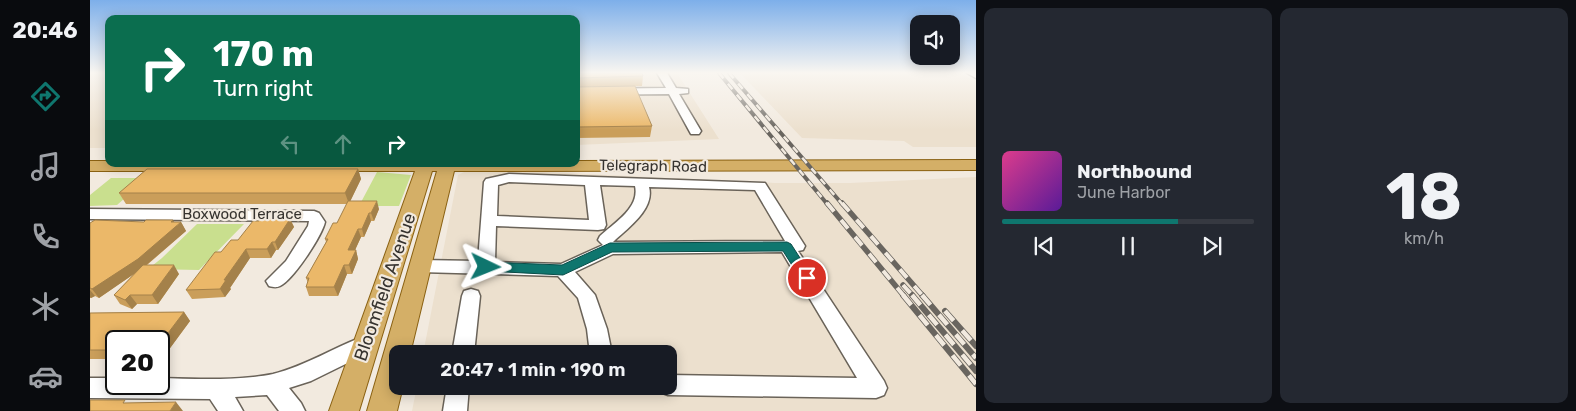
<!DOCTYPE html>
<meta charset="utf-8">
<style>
body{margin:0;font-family:Rubik,sans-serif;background:#242831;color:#f1f3f6;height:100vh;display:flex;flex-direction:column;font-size:19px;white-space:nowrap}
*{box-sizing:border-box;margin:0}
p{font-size:16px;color:#9ea1a6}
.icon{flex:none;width:28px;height:28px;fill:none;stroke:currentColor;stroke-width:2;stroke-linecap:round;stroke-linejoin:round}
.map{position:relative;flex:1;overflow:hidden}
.sheet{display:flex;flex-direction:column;gap:8px;padding:8px;background:#0d0f14;width:600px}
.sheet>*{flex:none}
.banner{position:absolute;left:15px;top:15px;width:475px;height:152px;border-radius:10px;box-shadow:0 2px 12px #0003;background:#0b6e4f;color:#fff;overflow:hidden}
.tools{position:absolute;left:820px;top:15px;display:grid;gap:10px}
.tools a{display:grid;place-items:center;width:50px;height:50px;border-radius:10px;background:#171b24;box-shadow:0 2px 12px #0003;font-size:25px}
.speed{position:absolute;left:15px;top:330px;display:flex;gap:10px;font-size:25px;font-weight:700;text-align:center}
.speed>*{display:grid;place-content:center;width:65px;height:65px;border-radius:50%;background:#171b24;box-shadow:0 2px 12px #0003;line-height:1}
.speed .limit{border:2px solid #111;border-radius:8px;background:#fff;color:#111}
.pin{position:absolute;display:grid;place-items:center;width:42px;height:42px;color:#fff;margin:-21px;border:2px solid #fff;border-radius:50%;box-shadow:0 1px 5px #0007}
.me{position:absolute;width:55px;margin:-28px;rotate:92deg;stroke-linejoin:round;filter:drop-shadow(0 0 4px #0008)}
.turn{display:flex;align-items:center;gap:18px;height:105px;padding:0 25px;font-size:22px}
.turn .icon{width:65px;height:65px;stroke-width:2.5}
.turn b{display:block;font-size:35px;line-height:42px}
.lanes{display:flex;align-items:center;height:48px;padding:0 25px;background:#0003;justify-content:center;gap:25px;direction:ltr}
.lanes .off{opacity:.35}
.sheet .card{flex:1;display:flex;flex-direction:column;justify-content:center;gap:8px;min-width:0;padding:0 18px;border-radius:10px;background:#242831}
.sheet .dial{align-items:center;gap:0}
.dial b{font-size:65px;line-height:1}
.song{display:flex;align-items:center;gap:15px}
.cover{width:60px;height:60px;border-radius:8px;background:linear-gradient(135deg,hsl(330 70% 55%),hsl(270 70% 35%))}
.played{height:5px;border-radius:2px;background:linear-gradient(90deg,#0f766e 70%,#363941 70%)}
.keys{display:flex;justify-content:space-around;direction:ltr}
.sheet .tiles{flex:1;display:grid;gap:8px;grid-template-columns:repeat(2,1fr)}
.trip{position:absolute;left:299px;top:345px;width:288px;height:50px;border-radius:10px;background:#171b24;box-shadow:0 2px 12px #0003;font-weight:600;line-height:50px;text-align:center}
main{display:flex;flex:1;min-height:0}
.dock{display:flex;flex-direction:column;width:90px;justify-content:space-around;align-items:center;background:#090b0e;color:#9ea1a6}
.dock .icon{width:35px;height:35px}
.dock .on{color:#0f766e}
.dock b{font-size:22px;color:#f1f3f6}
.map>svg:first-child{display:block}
.built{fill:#ece0ce}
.green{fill:#c9df8e}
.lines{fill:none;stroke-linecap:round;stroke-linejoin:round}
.minor-casing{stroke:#6a6359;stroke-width:3}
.major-casing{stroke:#8a6112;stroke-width:2}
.minor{fill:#fff;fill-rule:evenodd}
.major{fill:#d4af67;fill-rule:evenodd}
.rail-far2-casing{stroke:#69655f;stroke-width:4}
.rail-far1-casing{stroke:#69655f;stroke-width:5.5}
.rail-casing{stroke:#69655f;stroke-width:6}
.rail-far2{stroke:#f2eadf;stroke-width:2.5;stroke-dasharray:7;stroke-linecap:butt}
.rail-far1{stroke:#f2eadf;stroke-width:4;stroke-dasharray:11;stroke-linecap:butt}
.rail{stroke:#f2eadf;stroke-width:4.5;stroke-dasharray:13;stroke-linecap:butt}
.wall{fill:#ca9e5a}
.shaded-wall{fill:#a4814a}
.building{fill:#ebb869;stroke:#a4814a}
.route{fill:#0f766e;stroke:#0a4d48}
.labels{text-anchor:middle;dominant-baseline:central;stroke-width:4.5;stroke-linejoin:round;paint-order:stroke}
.street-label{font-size:15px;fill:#36332f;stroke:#f2eadf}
.near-street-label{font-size:18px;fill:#36332f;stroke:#f2eadf}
</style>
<main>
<nav class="dock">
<b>20:46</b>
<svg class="icon on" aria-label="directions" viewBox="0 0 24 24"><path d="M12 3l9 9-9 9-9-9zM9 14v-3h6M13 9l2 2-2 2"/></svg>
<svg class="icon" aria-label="music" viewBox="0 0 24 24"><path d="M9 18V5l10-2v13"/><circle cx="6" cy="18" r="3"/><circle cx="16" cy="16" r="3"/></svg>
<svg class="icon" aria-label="phone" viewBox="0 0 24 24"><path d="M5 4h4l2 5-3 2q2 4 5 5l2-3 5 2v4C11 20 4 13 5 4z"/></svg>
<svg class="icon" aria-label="climate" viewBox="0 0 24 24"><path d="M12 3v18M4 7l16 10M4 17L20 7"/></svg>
<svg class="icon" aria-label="car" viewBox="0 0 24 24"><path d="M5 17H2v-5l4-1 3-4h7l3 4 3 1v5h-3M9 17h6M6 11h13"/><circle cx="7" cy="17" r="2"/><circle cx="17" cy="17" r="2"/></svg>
</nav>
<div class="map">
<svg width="886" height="411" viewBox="0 0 886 411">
<rect width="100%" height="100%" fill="#f2eadf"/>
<!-- built -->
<path class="built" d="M0 73H19V148H0Z
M486 73H587L629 139 486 145Z
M650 73H870L886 81V147H823L814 141 712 138Z
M415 170 685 183H760L886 177V411H322L327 386H578V354H333L368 175 376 171Z"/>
<!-- green -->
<path class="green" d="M287 172 321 175 309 206H269Z
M21 178H58L27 205 0 206V195Z
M107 224H154L109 270 58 269 72 258Z"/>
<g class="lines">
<defs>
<path id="minor" d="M567 73H577L586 88 598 89V93L589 94 611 131 609 134H601L579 94 486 95V89L576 88Z
M877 73H886V78Z
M419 174 675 183 715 246 713 250 708 251 794 381 797 388 794 395 786 398 578 395 570 392 567 386H578V375L767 378 692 252 523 254 485 272 505 295 517 329 522 354H500L497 329 488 298 468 276 330 272 324 270 321 266 324 262 330 260 388 261 394 182 396 179ZM419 182 495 185 499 220 407 216 408 185ZM510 185 545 186C550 208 524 223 510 236L508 240 513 245 471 264 405 262 406 226 508 230 514 229 516 225ZM559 187 665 190 695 241 523 242C538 228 565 209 559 187Z
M0 209 224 211 229 213 235 222C232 236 203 280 190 286 186 288 183 287 179 286L176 281 196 261 218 226 219 221 0 219Z
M381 289 388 291 390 296 384 354H362L372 296 374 291Z
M275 336 282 339 285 345 282 351 221 381 199 388 211 403 215 411H189L177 395 145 397 153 411H128L120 399 0 398V378H26V384H69V378C103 379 150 381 183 374 216 366 244 347 275 336Z
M357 386H379L377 411H353Z"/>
<path id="major" d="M886 160V170L364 171 320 354H308V386H313L307 411H277L347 171H342L269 411H239L325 171H0V161H19V164H486V161Z"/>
</defs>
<!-- minor casing -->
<use href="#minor" class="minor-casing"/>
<!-- major casing -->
<use href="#major" class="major-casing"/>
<!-- minor -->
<use href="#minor" class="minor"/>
<!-- major -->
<use href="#major" class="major"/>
<defs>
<path id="rail-far2" d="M629 73 738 205
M639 73 753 205"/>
<path id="rail-far1" d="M737 203 814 296
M752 203 833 296
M813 285 823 296"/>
<path id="rail" d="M813 295 886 384
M822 295 886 371
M832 295 886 358
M855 311 886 346"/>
</defs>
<!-- rail-far2 casing -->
<use href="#rail-far2" class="rail-far2-casing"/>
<!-- rail-far1 casing -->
<use href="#rail-far1" class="rail-far1-casing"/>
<!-- rail casing -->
<use href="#rail" class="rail-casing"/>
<!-- rail-far2 -->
<use href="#rail-far2" class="rail-far2"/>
<!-- rail-far1 -->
<use href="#rail-far1" class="rail-far1"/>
<!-- rail -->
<use href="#rail" class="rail"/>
</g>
<!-- wall -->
<path class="wall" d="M486 73 553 76 552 86 496 87 562 126 560 137 486 138Z
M268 169 271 179 260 201 289 209 284 221H281L274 237H271L265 250H266L268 259 262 274H257L248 296H219L216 287 218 283 216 278 236 242 235 239 247 223 257 204H36L29 193Z
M200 219 204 227 188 250H186L181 258H160L140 288 141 289 135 297 102 299 96 290 131 252 148 240Z
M54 222H91L96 231 57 265 89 274 68 304H47L42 309 30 304 24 295 44 274 9 298 5 296 1 298H0V223Z
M94 312 100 321 72 359H69V341H26V359H0V313Z"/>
<!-- shaded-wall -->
<path class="shaded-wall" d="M268 169 271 179 259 204 255 193Z
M287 201 289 209 284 221 281 213Z
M279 213 281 221 274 237 272 229Z
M200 219 204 227 188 250 185 242Z
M83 220 87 226 91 222 96 231 54 267 9 298 2 289Z
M268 229 271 237 261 259 258 250Z
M182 242 186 250 181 258 177 249Z
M156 249 160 258 140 288 141 289 135 297 130 289 134 280Z
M266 250 268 259 262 274 259 265Z
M84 265 89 274 68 304 62 295Z
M254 265 257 274 248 296 244 287Z
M0 290 5 296 1 298 0 297Z
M40 295 47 304 42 309 35 300Z
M94 312 100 321 72 359 69 356V345Z
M86 402 93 411H80Z"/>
<!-- building -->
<path class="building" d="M486 73H552L553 76 487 78 486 79Z
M545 86 562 126 486 127V87Z
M57 169H268L255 193H29Z
M258 201H287L281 213H279L272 229H268L258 250H266L259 265H254L244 287H216L219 278H216L238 239H235L243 223H247Z
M171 218 200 219 185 242H182L177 249H156L134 280H136L130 289 96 290 125 252H131L141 240H148L163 221H169Z
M5 220 54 222 56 220H83L81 222H91L48 259 2 289 0 288V223Z
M53 265H84L62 295H40L35 300 24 295Z
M94 312 69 345V341H26V350H0V313Z
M0 400H35L33 403 86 402 80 411H0Z"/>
<!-- sky -->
<linearGradient id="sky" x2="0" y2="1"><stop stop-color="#7dafea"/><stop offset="0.56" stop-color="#f9f6f1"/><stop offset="1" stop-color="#f9f6f1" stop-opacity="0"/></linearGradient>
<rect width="886" height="130" fill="url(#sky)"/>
<!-- route -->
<path class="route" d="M697 242 701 244 721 275 723 278 721 281H712L693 251 522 252 473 275 396 271 392 270 390 267 392 263 396 262 472 265 520 243Z"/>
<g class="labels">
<!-- street labels -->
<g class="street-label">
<text transform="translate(563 166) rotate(1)">Telegraph Road</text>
<text x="152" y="214">Boxwood Terrace</text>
</g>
<!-- near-street labels -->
<g class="near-street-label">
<text transform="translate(295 287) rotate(-71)">Bloomfield Avenue</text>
</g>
</g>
</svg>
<div class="tools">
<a><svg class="icon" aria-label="sound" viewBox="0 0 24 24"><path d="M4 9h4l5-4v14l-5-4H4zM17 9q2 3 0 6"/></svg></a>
</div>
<div class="speed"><div class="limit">20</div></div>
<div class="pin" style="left:717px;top:278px;background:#d93025"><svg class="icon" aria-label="arrive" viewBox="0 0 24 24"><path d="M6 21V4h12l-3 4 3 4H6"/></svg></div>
<svg class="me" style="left:396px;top:267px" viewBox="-20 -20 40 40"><path d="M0-17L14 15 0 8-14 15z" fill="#0f766e" stroke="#fff" stroke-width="4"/></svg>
<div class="trip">20:47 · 1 min · 190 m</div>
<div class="banner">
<div class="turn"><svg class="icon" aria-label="right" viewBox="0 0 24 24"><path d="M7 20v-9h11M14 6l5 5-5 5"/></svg><div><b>170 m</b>Turn right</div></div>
<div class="lanes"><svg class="icon off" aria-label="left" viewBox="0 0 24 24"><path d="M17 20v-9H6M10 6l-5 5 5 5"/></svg><svg class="icon off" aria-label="ahead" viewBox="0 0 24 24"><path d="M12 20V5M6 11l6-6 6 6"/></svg><svg class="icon" aria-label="right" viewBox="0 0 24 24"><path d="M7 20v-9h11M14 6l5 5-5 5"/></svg></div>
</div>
</div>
<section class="sheet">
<div class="tiles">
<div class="card">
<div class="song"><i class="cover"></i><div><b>Northbound</b><p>June Harbor</p></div></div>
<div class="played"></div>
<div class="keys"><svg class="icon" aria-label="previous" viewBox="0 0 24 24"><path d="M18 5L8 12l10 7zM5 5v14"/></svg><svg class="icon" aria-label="pause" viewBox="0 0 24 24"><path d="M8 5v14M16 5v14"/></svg><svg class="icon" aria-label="next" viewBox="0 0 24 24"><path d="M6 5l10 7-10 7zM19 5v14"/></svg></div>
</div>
<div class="card dial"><b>18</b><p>km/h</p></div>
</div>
</section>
</main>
